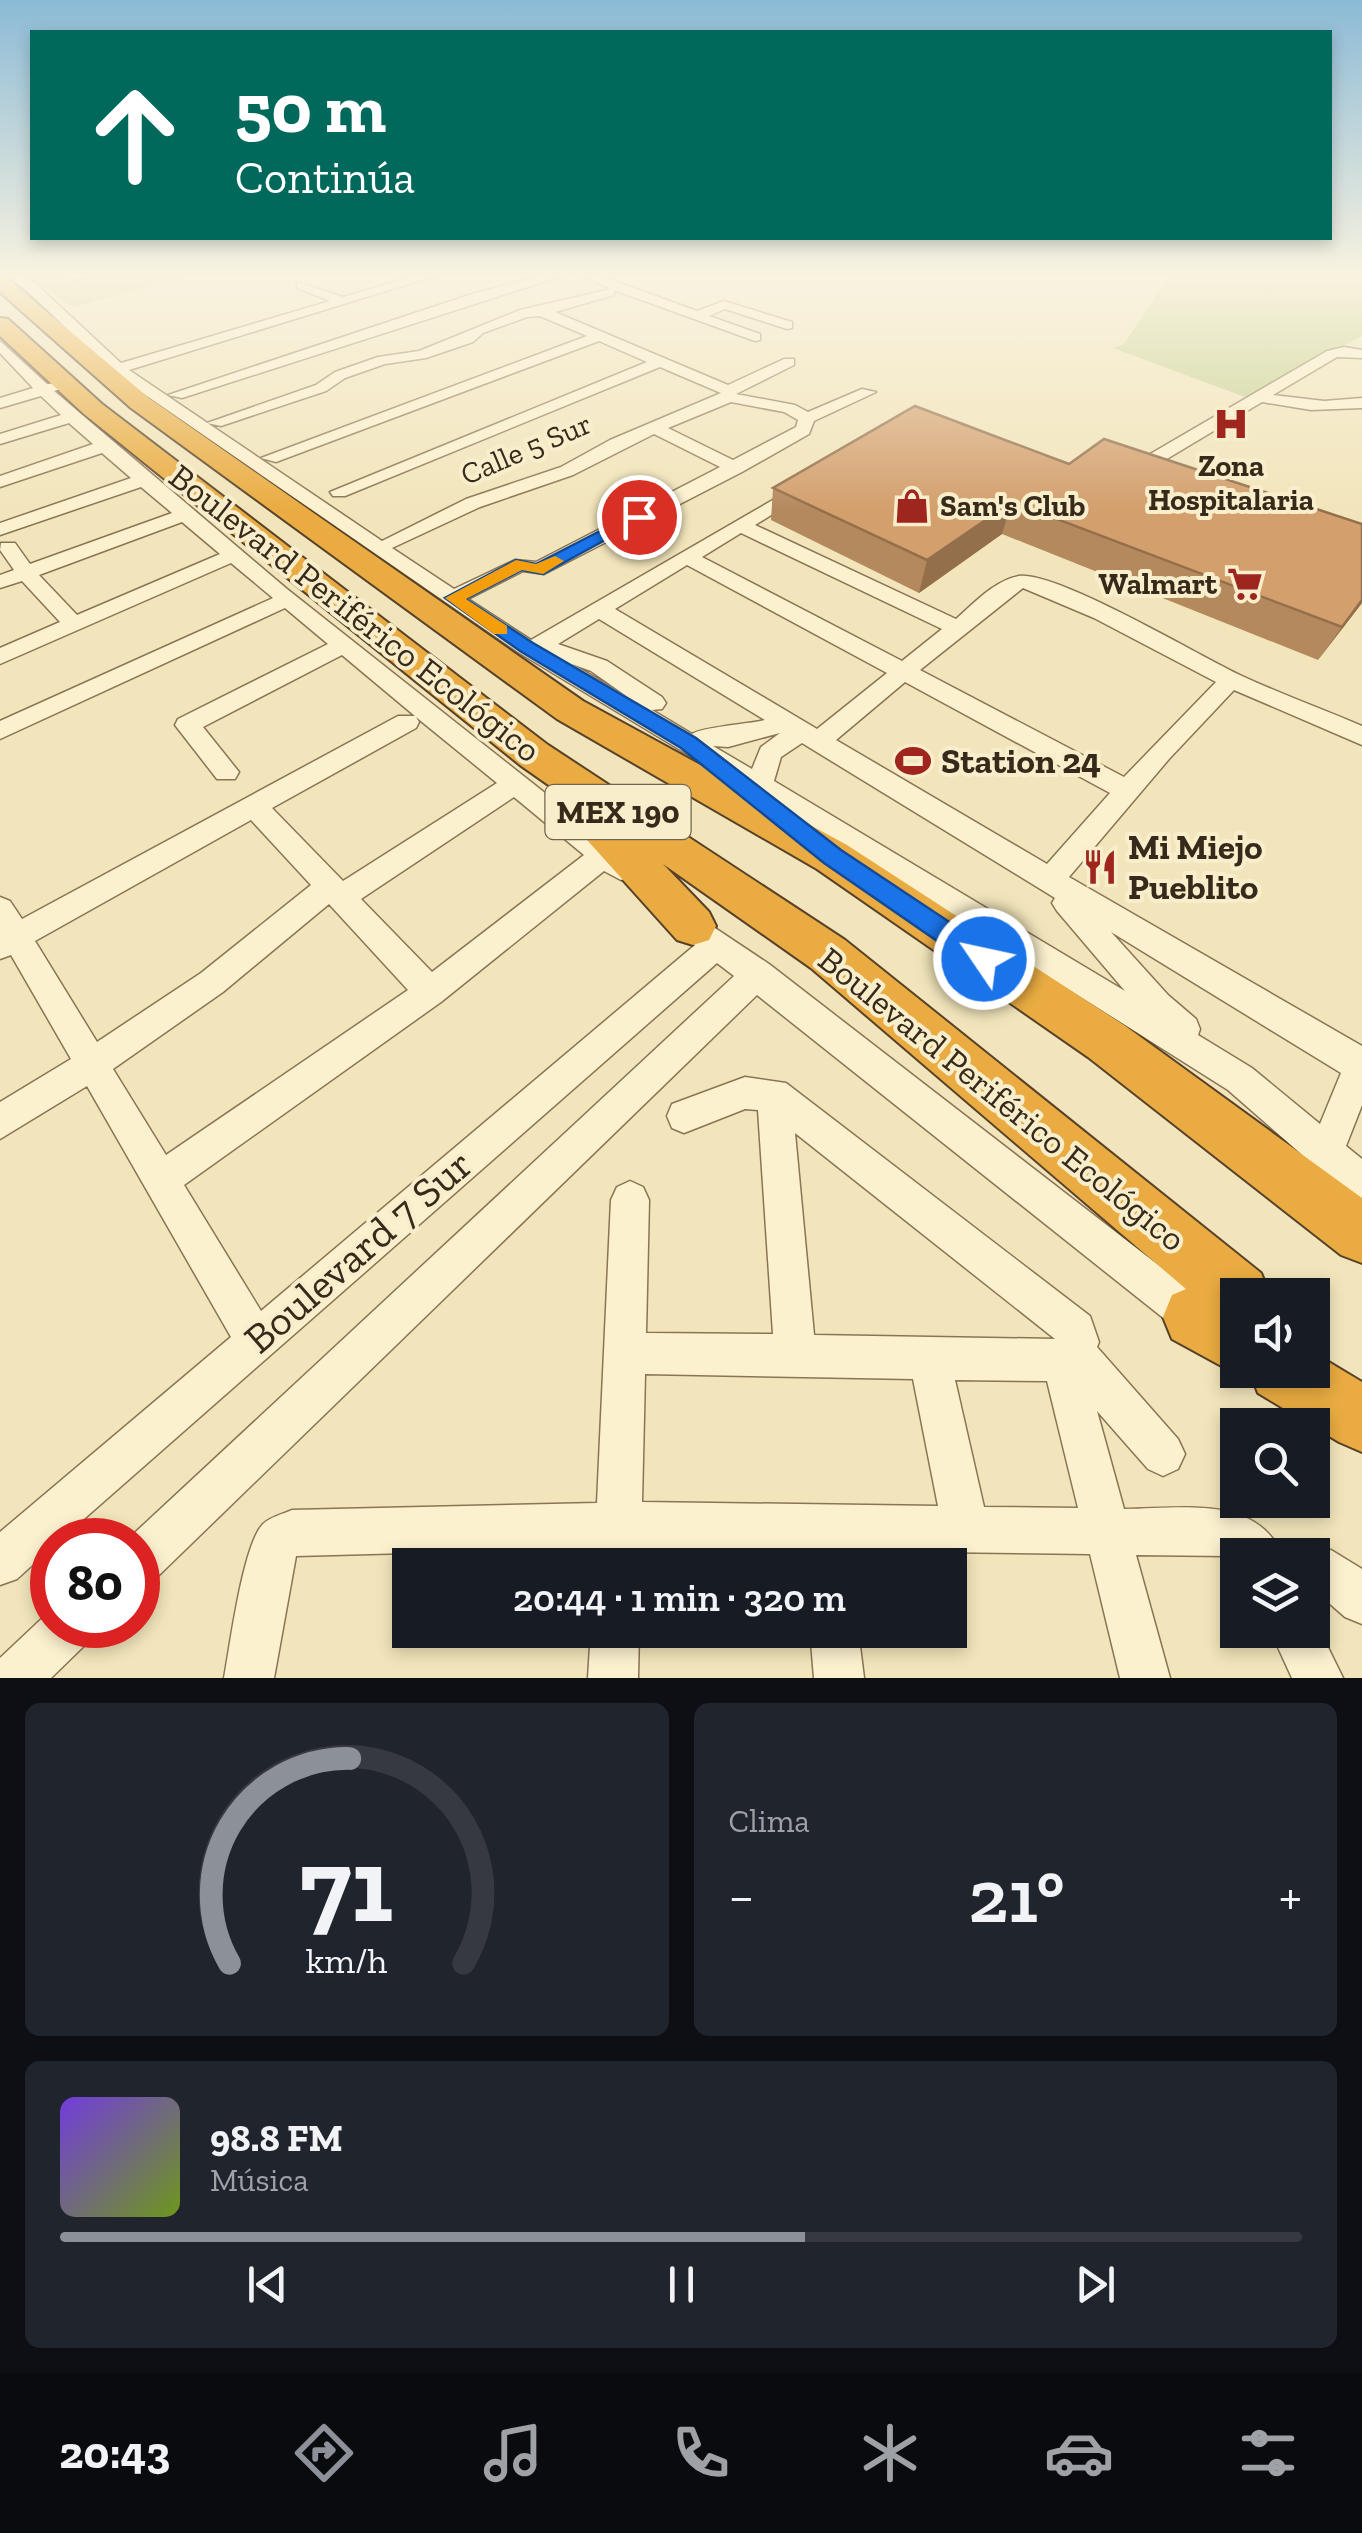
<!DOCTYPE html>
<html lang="es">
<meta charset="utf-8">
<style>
body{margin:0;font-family:"Zilla Slab",serif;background:#20242c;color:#f1f3f6;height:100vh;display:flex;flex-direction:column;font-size:38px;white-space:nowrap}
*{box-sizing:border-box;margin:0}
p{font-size:32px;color:#9ea1a6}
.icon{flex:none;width:55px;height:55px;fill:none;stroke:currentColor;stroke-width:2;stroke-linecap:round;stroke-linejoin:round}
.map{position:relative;height:1678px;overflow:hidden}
.details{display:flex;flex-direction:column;gap:25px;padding:25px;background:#0d0f14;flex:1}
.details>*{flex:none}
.guide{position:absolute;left:30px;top:30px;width:1302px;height:210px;border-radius:0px;box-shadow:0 5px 15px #0003;background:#00695c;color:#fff;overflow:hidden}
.tools{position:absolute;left:1220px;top:1278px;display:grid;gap:20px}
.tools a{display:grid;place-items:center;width:110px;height:110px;border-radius:0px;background:#171b24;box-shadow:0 5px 15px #0003;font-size:50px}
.speed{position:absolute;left:30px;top:1518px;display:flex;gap:20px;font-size:50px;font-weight:700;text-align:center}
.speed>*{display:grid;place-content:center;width:130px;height:130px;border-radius:50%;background:#171b24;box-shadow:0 5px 15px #0003;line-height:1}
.speed .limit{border:15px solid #d22;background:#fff;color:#111}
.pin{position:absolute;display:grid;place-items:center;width:85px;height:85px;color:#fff;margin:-42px;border:5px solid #fff;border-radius:50%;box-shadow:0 2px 10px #0007}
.me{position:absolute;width:110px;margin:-55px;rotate:304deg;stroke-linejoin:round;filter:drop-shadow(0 0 8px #0008)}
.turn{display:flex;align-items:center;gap:35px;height:210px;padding:0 40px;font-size:45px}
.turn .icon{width:130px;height:130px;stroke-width:2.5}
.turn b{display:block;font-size:70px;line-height:85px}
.big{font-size:75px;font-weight:600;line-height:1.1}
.details .tile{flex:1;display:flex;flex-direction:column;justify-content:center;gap:15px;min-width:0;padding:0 35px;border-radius:15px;background:#20242c}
.details .dial{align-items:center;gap:0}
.dial svg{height:260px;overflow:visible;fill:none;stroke:#363941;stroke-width:7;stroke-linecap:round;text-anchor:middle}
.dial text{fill:#f1f3f6;stroke:none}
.song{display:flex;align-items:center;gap:30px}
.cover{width:120px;height:120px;border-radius:15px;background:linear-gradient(135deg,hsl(260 70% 55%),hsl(80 70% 35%))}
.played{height:10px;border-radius:5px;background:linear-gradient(90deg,#8c9099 60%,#363941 60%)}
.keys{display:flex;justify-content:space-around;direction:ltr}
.heat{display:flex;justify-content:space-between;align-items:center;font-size:55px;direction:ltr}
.details .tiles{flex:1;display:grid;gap:25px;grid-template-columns:1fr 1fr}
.tile:last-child{grid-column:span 2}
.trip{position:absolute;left:392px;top:1548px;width:575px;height:100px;border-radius:0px;background:#171b24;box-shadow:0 5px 15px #0003;font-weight:600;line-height:100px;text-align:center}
.dock{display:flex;height:160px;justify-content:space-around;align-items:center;background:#090b0e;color:#9ea1a6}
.dock .icon{width:70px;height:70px}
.dock .selected{color:#8c9099}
.dock b{font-size:45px;color:#f1f3f6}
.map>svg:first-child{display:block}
.green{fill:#c4d08e}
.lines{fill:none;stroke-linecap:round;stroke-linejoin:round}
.minor-casing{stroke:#8a7453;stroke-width:3}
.highway-casing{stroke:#574129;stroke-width:4}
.minor{fill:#fcf1cf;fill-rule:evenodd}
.highway{fill:#eaac42;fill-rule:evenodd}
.wall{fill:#b5895e}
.shaded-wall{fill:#946f4c}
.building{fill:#d39f6d;stroke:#946f4c;stroke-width:2.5}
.route{fill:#1a73e8;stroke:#114b97;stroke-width:2.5}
.slow{fill:#f59e0b}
.labels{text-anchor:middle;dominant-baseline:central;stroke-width:8;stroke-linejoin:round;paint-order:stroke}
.far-street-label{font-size:30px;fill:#382a1a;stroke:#f8eecb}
.far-poi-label{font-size:30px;font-weight:bold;fill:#382a1a;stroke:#f8eecb}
.shield{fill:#f8eecb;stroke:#72654f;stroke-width:2.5}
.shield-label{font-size:32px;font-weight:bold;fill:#382a1a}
.street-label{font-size:35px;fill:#382a1a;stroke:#f8eecb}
.poi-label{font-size:35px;font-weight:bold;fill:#382a1a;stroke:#f8eecb;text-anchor:start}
.near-street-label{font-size:42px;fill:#382a1a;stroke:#f8eecb}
</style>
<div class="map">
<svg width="1362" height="1678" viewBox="0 0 1362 1678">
<rect width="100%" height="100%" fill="#f2e5bb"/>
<!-- green -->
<path class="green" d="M23 275H194L73 307Z
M1170 275H1362V336L1245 397 1113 348 1124 344Z"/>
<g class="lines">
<defs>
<path id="minor" d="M6 275H21L36 284 121 363 330 301 297 288V282L343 297 418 275H438L129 370 382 541 466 499 561 467 610 440 721 393 660 367 345 496H333L330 492 647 362 599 341 276 462 261 458 587 336 540 316 527 317 483 333 473 342 426 358 385 364 345 378 326 391 221 426 207 423 316 385 335 372 378 357 419 351 520 310 611 289 580 275H598L697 311 724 301 792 322V328L787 329 725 309 709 316 760 334V340L755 341 614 290V295L555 312 728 385 784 359H794V365L736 394 795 405 808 412 862 389 876 392 814 421 809 434 742 472 544 574 523 571 468 599 531 640 804 482 810 483V491L755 525 956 619C973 604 995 580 1019 576 1057 571 1199 656 1242 676 1281 694 1322 709 1362 726V745L1234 690 1169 759 1069 877 1362 1046V1105L1346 1146 1362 1159V1201L1349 1196 1228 1090 873 866 518 652 115 374 102 375V369L107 367 26 290ZM731 402 784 412 798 420 796 427 733 460 668 428ZM654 434 720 467 536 562 515 560 454 589 392 548 480 507 573 475ZM741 533 942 629 902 661 702 557ZM687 565 887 673 817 729 615 609ZM1023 588 1094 618 1216 682 1124 777 920 670ZM599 619 765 720C748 724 702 727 692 734L652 710 662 709 666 703 662 697 607 661 558 644ZM572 664 591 671 628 697ZM905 682 1110 793 1047 864 836 740ZM780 733 761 747 752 769 713 746 728 747ZM802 743 1055 898 1052 903 1057 911 1125 991 774 781 781 757ZM1111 932 1341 1073 1320 1124 1252 1068 1198 1035 1200 1029 1196 1019 1168 995Z
M70 275H95L66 282V276Z
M544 275H565L182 398 168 395 475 293Z
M0 341 47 384 61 383V389L54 391 287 589 631 861 635 869 631 877 621 880 604 871 441 1002 184 1185 261 1311 695 945 672 927 667 918 672 909 682 906 769 964 1214 1308 1220 1322 1214 1336 1200 1342 1186 1336 757 995 155 1579 138 1585V1540H127L734 976 717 963 60 1540H52V1547L17 1579 0 1585V1532L231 1337 87 1086 0 1139V1102L71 1059 11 955 0 959V897L10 901 22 919 398 716H415L342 655 203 727 239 772 235 779H217L175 725 178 719 328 644 285 608 0 739V721L273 598 231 563 0 664V648L60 622 22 581 0 588V575L14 570 0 550 1 543H15L30 564 172 513 141 487 0 535V523L131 478 102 453 0 487V476L93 444 69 423 0 444V434L61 415 41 396 0 408V398L33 388 0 353ZM182 522 220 554 77 615 39 575ZM416 717 497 783 343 881 272 808 416 728 419 722ZM514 797 584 855 432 972 361 899ZM251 820 311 885 201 973 97 1042 35 941ZM329 904 408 990 166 1155 113 1069 223 992Z
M1344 347 1362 350V358L1337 357 1273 395 1324 401 1362 398V408L1311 410 1262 402 1155 466 1166 472V480H1154L1138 469 1140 460 1327 351Z
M745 1077 786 1083 1090 1316 1099 1342 1097 1347 1178 1439 1185 1454 1178 1469 1163 1476 1148 1469 1097 1411 1124 1509C1179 1509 1257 1494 1282 1555H1238V1565L1228 1556 1136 1555 1170 1678H1120L1090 1554 849 1551 850 1565H804L802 1550 641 1548 640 1565H594V1548L296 1556 274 1678H224C230 1646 243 1544 263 1524 270 1517 283 1514 292 1510L597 1503 611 1200 617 1187 630 1181 643 1187 649 1200 646 1333 773 1334 758 1110 745 1109 684 1133 672 1128 667 1116 672 1104ZM795 1133 1055 1339 814 1335ZM645 1374 913 1379 938 1506 642 1502ZM955 1380 1047 1381 1078 1508 984 1507Z
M1331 1550 1362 1569V1624L1345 1617 1314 1590V1556Z
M52 1609V1625H95L88 1642 51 1678H0V1658Z
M1312 1615 1343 1678H1292L1270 1630H1312Z
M591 1630H639L638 1678H588Z
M810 1630H858L864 1678H814Z"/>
<path id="highway" d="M0 276 7 278 149 398 583 701 847 845 1124 1025 1362 1198V1263L1341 1255 1088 1057 817 869 557 719 131 408 0 292Z
M0 318 8 319 102 404 548 745 845 940 1261 1273 1270 1295H1238V1370H1312V1352L1362 1382V1452L1339 1442 1258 1393 1249 1370 1238 1375 1172 1339 1163 1317 1172 1295 1186 1289 811 968 663 864 709 912 716 926 709 940 693 945 677 940 570 821 564 810 570 800 520 765 84 414 0 336Z"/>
</defs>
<!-- minor casing -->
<use href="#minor" class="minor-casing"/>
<!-- highway casing -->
<use href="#highway" class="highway-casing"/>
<!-- minor -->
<use href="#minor" class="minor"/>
<!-- highway -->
<use href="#highway" class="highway"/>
</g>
<!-- wall -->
<path class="wall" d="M1069 464 1362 524V603L1318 660 1002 534 919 593 771 520 773 488Z"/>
<!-- shaded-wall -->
<path class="shaded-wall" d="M1012 502 1002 534 919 593 927 560Z
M1362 600V603L1318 660 1342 627Z"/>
<!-- building -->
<path class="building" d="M915 406 1069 464 1104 439 1362 524V600L1342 627 1012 502 927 560 773 488Z"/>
<!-- sky -->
<linearGradient id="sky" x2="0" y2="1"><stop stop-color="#8bbad6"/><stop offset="0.54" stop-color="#f9f3e0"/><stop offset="1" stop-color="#f9f3e0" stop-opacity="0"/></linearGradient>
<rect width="1362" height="510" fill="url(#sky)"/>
<!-- route -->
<path class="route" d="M633 514 647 517 543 574 522 570 466 599 533 643 696 738 841 850 993 951 997 959 993 967 984 970 975 967 824 863 681 748 520 651 445 598 516 560 536 564Z"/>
<!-- slow -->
<path class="slow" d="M555 556 564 561 543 574 522 570 466 599 507 626V634H494L445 598 516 560 536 564Z"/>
<!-- icons -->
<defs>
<symbol id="hospital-bare" viewBox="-9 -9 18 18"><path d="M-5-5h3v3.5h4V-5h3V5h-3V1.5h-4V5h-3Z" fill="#9e261e" stroke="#f8eecb" stroke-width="2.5" paint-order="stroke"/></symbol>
<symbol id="shop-bare" viewBox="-9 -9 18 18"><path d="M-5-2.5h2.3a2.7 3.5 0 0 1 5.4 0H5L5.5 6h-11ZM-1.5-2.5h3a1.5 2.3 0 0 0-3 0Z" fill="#9e261e" stroke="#f8eecb" stroke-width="2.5" paint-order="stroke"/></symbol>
<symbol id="supermarket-bare" viewBox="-9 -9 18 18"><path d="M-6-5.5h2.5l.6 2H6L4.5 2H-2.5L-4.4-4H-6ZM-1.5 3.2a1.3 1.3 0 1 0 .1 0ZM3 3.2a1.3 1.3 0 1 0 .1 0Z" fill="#9e261e" stroke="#f8eecb" stroke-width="2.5" paint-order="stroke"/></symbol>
<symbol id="stadium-bare" viewBox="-9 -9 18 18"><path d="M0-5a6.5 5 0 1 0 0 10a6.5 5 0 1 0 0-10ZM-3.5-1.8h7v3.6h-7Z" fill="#9e261e" stroke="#f8eecb" stroke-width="2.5" paint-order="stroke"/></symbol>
<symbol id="restaurant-bare" viewBox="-9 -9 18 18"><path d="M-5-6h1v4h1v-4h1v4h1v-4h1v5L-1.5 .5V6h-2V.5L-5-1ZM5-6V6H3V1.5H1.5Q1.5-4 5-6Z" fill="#9e261e" stroke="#f8eecb" stroke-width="2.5" paint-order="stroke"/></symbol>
</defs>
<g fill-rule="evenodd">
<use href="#hospital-bare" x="1206" y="399" width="50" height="50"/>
<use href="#shop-bare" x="887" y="481" width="50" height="50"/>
<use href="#supermarket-bare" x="1220" y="559" width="50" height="50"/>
<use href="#stadium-bare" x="888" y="736" width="50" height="50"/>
<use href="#restaurant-bare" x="1075" y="842" width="50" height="50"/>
</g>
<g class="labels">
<!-- far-street labels -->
<g class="far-street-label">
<text transform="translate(526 449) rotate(-23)">Calle 5 Sur</text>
</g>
<!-- far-poi labels -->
<g class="far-poi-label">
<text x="1231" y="466">Zona<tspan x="1231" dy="34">Hospitalaria</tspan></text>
<text x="940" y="506" text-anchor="start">Sam's Club</text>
<text x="1217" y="584" text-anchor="end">Walmart</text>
</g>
<!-- shield labels -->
<rect class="shield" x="545.5" y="785" width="145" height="54" rx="8"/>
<g class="shield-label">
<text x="618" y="812">MEX 190</text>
</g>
<!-- street labels -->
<g class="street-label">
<text transform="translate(355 613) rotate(38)">Boulevard Periférico Ecológico</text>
<text transform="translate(1002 1099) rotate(39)">Boulevard Periférico Ecológico</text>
</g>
<!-- poi labels -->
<g class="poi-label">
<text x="941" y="761">Station 24</text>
<text x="1128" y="847">Mi Miejo<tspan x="1128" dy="40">Pueblito</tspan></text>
</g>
<!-- near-street labels -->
<g class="near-street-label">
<text transform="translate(358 1251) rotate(-41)">Boulevard 7 Sur</text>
</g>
</g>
</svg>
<div class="tools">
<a><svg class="icon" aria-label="sound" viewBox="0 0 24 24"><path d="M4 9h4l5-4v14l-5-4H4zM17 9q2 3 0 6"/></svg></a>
<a><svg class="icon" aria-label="search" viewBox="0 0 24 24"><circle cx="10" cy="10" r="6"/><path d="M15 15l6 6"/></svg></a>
<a><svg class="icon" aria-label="layers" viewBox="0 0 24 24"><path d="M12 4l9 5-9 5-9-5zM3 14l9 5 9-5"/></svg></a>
</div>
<div class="speed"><div class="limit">80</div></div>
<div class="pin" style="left:639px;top:517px;background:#d93025"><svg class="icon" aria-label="arrive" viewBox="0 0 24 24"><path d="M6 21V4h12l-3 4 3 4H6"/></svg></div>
<svg class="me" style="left:984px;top:959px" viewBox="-20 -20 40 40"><circle r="17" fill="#1a73e8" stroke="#fff" stroke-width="3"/><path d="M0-11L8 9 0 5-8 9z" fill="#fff"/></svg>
<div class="trip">20:44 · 1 min · 320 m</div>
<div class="guide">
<div class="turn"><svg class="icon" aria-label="ahead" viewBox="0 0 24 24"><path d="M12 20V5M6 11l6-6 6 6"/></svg><div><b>50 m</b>Continúa</div></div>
</div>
</div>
<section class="details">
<div class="tiles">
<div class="tile dial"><svg viewBox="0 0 100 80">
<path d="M14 69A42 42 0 1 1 86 69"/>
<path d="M14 69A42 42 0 0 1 51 6" stroke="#8c9099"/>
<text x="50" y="56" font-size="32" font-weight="700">71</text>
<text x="50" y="72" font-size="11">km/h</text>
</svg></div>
<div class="tile"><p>Clima</p>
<div class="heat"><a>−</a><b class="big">21°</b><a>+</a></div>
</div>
<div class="tile">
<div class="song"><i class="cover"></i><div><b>98.8 FM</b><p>Música</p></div></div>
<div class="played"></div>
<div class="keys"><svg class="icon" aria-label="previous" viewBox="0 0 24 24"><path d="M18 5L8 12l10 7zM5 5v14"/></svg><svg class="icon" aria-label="pause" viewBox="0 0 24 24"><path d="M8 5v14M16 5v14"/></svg><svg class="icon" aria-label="next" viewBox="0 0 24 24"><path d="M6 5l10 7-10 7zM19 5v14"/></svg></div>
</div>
</div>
</section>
<nav class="dock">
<b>20:43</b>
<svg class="icon selected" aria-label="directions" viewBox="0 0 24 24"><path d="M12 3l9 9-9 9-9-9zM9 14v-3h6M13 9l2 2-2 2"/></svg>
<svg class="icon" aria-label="music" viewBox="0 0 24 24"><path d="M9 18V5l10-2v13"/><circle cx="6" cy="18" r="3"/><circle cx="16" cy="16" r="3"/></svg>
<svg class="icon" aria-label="phone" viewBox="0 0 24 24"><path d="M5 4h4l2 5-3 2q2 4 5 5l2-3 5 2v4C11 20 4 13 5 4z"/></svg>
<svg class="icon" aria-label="climate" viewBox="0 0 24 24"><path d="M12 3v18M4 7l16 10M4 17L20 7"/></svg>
<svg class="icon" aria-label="car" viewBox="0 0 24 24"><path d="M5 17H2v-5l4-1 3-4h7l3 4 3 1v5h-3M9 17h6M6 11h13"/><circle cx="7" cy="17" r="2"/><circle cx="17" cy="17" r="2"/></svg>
<svg class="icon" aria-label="filters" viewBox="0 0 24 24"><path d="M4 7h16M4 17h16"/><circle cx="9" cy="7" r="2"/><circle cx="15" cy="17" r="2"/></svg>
</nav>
